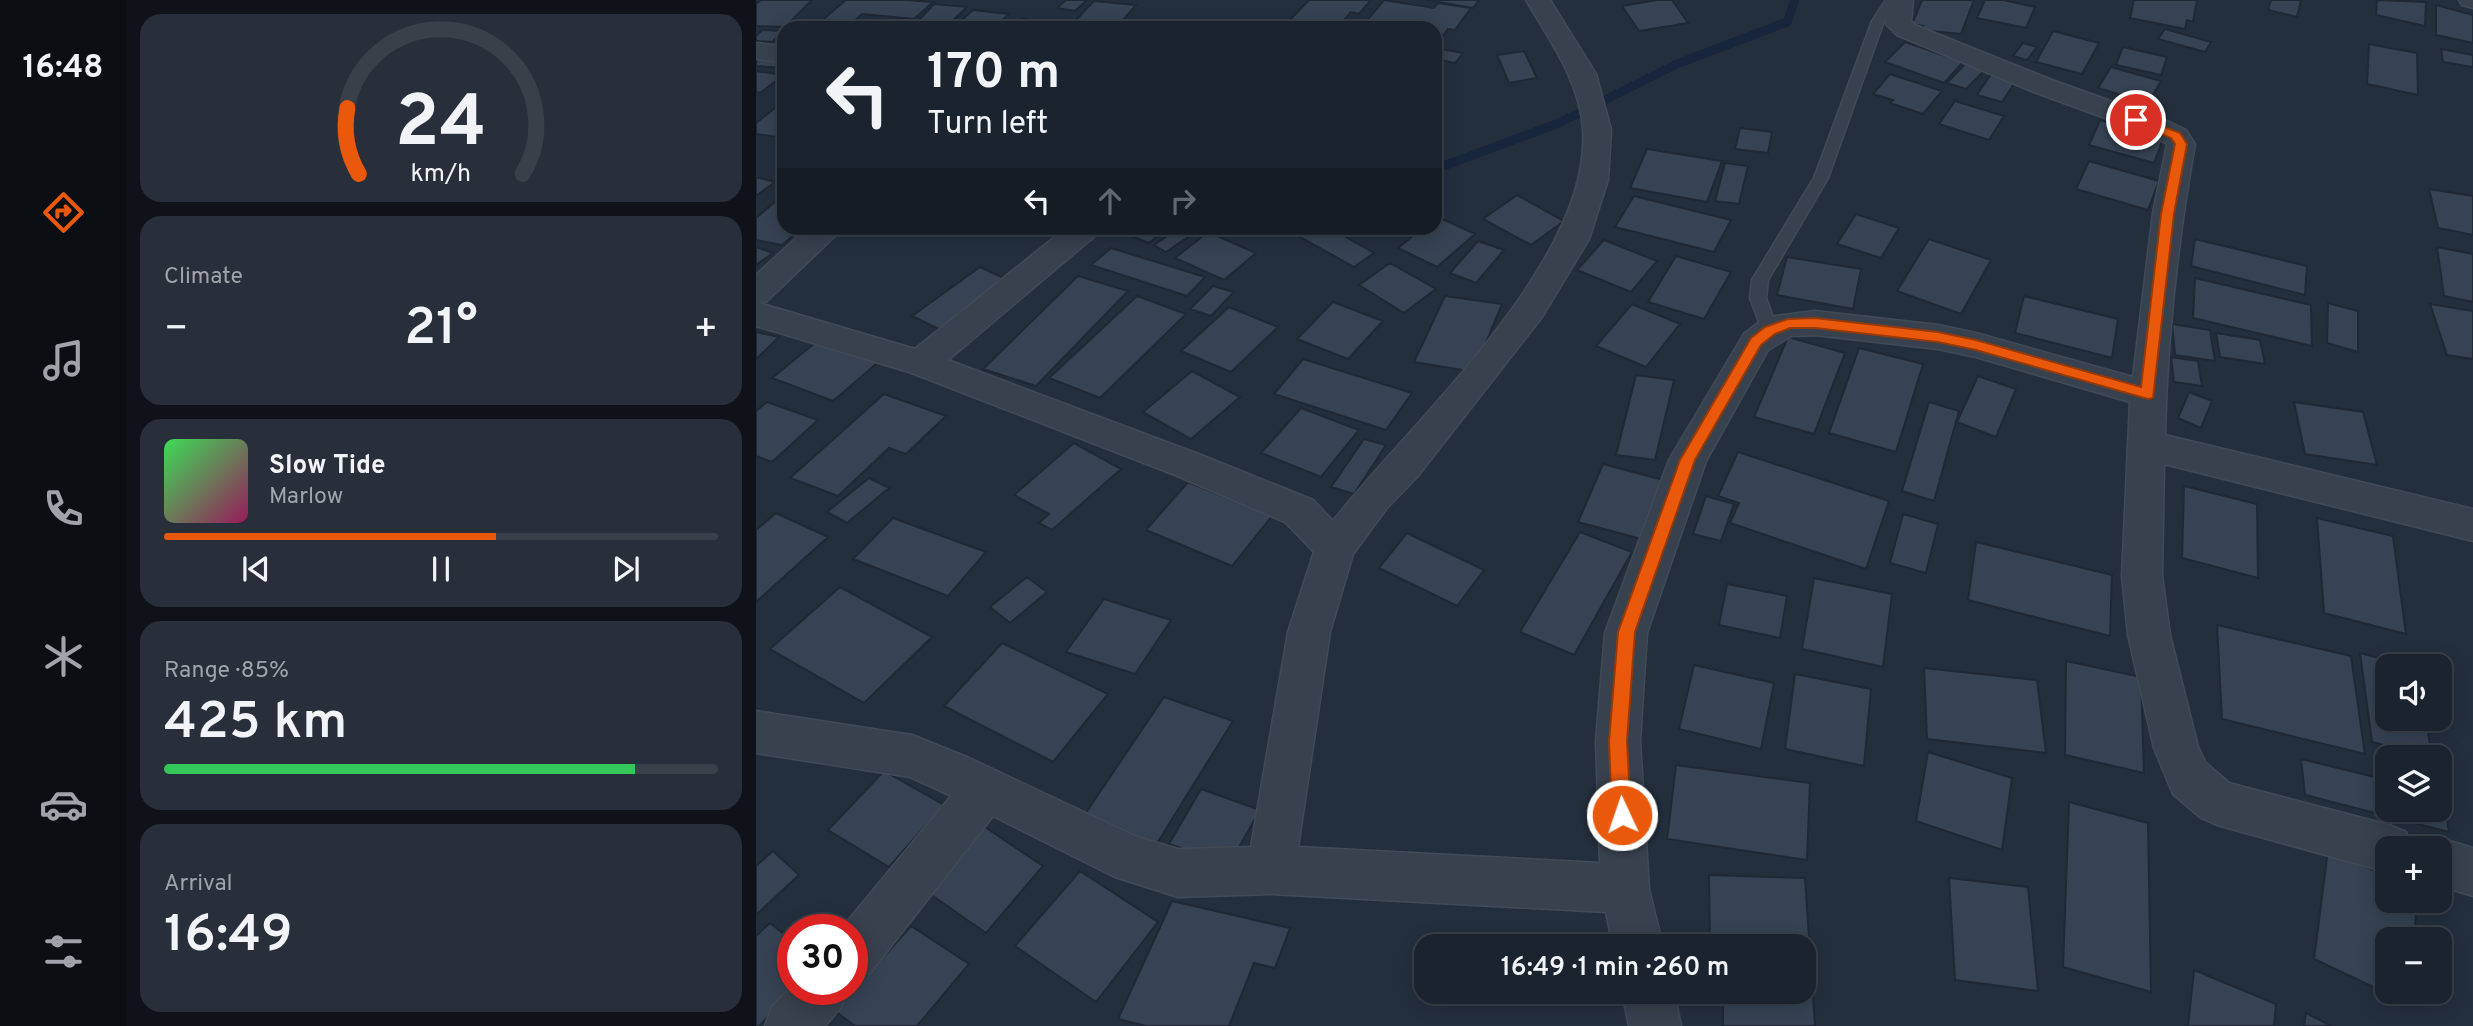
<!DOCTYPE html>
<meta charset="utf-8">
<style>
body{margin:0;font-family:Overpass,sans-serif;background:#282f3a;color:#f1f3f6;height:100vh;display:flex;flex-direction:column;font-size:26px;white-space:nowrap}
*{box-sizing:border-box;margin:0}
p{font-size:23px;color:#a0a4aa}
.icon{flex:none;width:38px;height:38px;fill:none;stroke:currentColor;stroke-width:2;stroke-linecap:round;stroke-linejoin:round}
.map{position:relative;flex:1;overflow:hidden}
.side{display:flex;flex-direction:column;gap:14px;padding:14px;background:#0f1319;width:630px}
.side>*{flex:none}
.hud{position:absolute;left:21px;top:21px;width:665px;height:214px;border-radius:21px;box-shadow:0 4px 18px #0003,0 0 0 2px #39404a;background:#1b232e;color:#f1f3f6;overflow:hidden}
.fabs{position:absolute;left:1619px;top:654px;display:grid;gap:14px}
.fabs a{display:grid;place-items:center;width:77px;height:77px;border-radius:14px;background:#1b232e;box-shadow:0 4px 18px #0003,0 0 0 2px #39404a;font-size:35px}
.speed{position:absolute;left:21px;top:914px;display:flex;gap:14px;font-size:35px;font-weight:700;text-align:center}
.speed>*{display:grid;place-content:center;width:91px;height:91px;border-radius:50%;background:#1b232e;box-shadow:0 4px 18px #0003,0 0 0 2px #39404a;line-height:1}
.speed .limit{border:10px solid #d22;background:#fff;color:#111}
.pin{position:absolute;display:grid;place-items:center;width:60px;height:60px;color:#fff;margin:-30px;border:4px solid #fff;border-radius:50%;box-shadow:0 2px 7px #0007}
.me{position:absolute;width:77px;margin:-38px;rotate:357deg;stroke-linejoin:round;filter:drop-shadow(0 0 5px #0008)}
.turn{display:flex;align-items:center;gap:24px;height:147px;padding:0 35px;font-size:32px}
.turn .icon{width:91px;height:91px;stroke-width:2.5}
.turn b{display:block;font-size:49px;line-height:60px}
.lanes{display:flex;align-items:center;height:66px;padding:0 35px;background:#0003;justify-content:center;gap:35px;direction:ltr}
.lanes .off{opacity:.35}
.big{font-size:52px;font-weight:600;line-height:1.1}
.side .card{flex:1;display:flex;flex-direction:column;justify-content:center;gap:10px;min-width:0;padding:0 24px;border-radius:21px;background:#282f3a}
.side .dial{align-items:center;gap:0}
.dial svg{height:182px;overflow:visible;fill:none;stroke:#39404a;stroke-width:7;stroke-linecap:round;text-anchor:middle}
.dial text{fill:#f1f3f6;stroke:none}
.song{display:flex;align-items:center;gap:21px}
.cover{width:84px;height:84px;border-radius:10px;background:linear-gradient(135deg,hsl(130 70% 55%),hsl(330 70% 35%))}
.played{height:7px;border-radius:4px;background:linear-gradient(90deg,#ea580c 60%,#39404a 60%)}
.keys{display:flex;justify-content:space-around;direction:ltr}
.heat{display:flex;justify-content:space-between;align-items:center;font-size:38px;direction:ltr}
.charge{height:10px;border-radius:5px;background:linear-gradient(90deg,#34c759 85%,#39404a 0)}
.trip{position:absolute;left:658px;top:934px;width:402px;height:70px;border-radius:21px;background:#1b232e;box-shadow:0 4px 18px #0003,0 0 0 2px #39404a;font-weight:600;line-height:70px;text-align:center}
main{display:flex;flex:1;min-height:0}
.tab-bar{display:flex;flex-direction:column;width:126px;justify-content:space-around;align-items:center;background:#0b0e12;color:#a0a4aa}
.tab-bar .icon{width:49px;height:49px}
.tab-bar .active{color:#ea580c}
.tab-bar b{font-size:32px;color:#f1f3f6}
.map>svg:first-child{display:block}
.lines{fill:none;stroke-linecap:round;stroke-linejoin:round}
.stream{stroke:#17263c;stroke-width:9}
.building{fill:#364354;stroke:#1f2835;stroke-width:2}
.lane-casing{stroke:#414a57;stroke-width:3}
.street-casing{stroke:#414a57;stroke-width:3}
.lane{fill:#38414e;fill-rule:evenodd}
.street{fill:#38414e;fill-rule:evenodd}
.route{fill:#ea580c;stroke:#983908;stroke-width:2}
</style>
<main>
<nav class="tab-bar">
<b>16:48</b>
<svg class="icon active" aria-label="directions" viewBox="0 0 24 24"><path d="M12 3l9 9-9 9-9-9zM9 14v-3h6M13 9l2 2-2 2"/></svg>
<svg class="icon" aria-label="music" viewBox="0 0 24 24"><path d="M9 18V5l10-2v13"/><circle cx="6" cy="18" r="3"/><circle cx="16" cy="16" r="3"/></svg>
<svg class="icon" aria-label="phone" viewBox="0 0 24 24"><path d="M5 4h4l2 5-3 2q2 4 5 5l2-3 5 2v4C11 20 4 13 5 4z"/></svg>
<svg class="icon" aria-label="climate" viewBox="0 0 24 24"><path d="M12 3v18M4 7l16 10M4 17L20 7"/></svg>
<svg class="icon" aria-label="car" viewBox="0 0 24 24"><path d="M5 17H2v-5l4-1 3-4h7l3 4 3 1v5h-3M9 17h6M6 11h13"/><circle cx="7" cy="17" r="2"/><circle cx="17" cy="17" r="2"/></svg>
<svg class="icon" aria-label="filters" viewBox="0 0 24 24"><path d="M4 7h16M4 17h16"/><circle cx="9" cy="7" r="2"/><circle cx="15" cy="17" r="2"/></svg>
</nav>
<section class="side">
<div class="card dial"><svg viewBox="0 0 100 80">
<path d="M14 69A42 42 0 1 1 86 69"/>
<path d="M14 69A42 42 0 0 1 9 40" stroke="#ea580c"/>
<text x="50" y="56" font-size="32" font-weight="700">24</text>
<text x="50" y="72" font-size="11">km/h</text>
</svg></div>
<div class="card"><p>Climate</p>
<div class="heat"><a>−</a><b class="big">21°</b><a>+</a></div>
</div>
<div class="card">
<div class="song"><i class="cover"></i><div><b>Slow Tide</b><p>Marlow</p></div></div>
<div class="played"></div>
<div class="keys"><svg class="icon" aria-label="previous" viewBox="0 0 24 24"><path d="M18 5L8 12l10 7zM5 5v14"/></svg><svg class="icon" aria-label="pause" viewBox="0 0 24 24"><path d="M8 5v14M16 5v14"/></svg><svg class="icon" aria-label="next" viewBox="0 0 24 24"><path d="M6 5l10 7-10 7zM19 5v14"/></svg></div>
</div>
<div class="card"><p>Range · 85%</p><b class="big">425 km</b><div class="charge"></div></div>
<div class="card"><p>Arrival</p><b class="big">16:49</b></div>
</section>
<div class="map">
<svg width="1717" height="1026" viewBox="0 0 1717 1026">
<rect width="100%" height="100%" fill="#242f3e"/>
<g class="lines">
<!-- stream -->
<path class="stream" d="M679 169 803 123 921 64 1031 22 1039 0"/>
</g>
<!-- building -->
<path class="building" d="M5 0H56L29 27 0 26V4Z
M90 0H151L177 2 158 19 106 14 90 28H57Z
M310 0H331L319 11 301 8Z
M553 0H615L603 14 595 12 581 28H548L529 25Z
M628 0 678 8 682 3 715 8 699 30 692 29 685 38 679 37V28H626L607 25Z
M671 0H723L717 8Z
M901 0H916L932 23 883 31 866 6Z
M1166 0H1218L1205 34 1165 30 1167 26 1156 24Z
M1229 0H1247L1279 7 1270 28 1221 18Z
M1378 0H1441L1437 22 1431 20 1429 29 1374 18Z
M1515 0H1545L1541 17 1512 10Z
M1621 0 1670 2 1669 26 1620 15Z
M338 1 380 5 363 25 320 20Z
M178 4 211 7 193 24 161 22Z
M1680 5 1717 15V43L1680 35Z
M217 10 253 14 238 28 199 26Z
M267 18 289 24 283 28 255 26Z
M299 23 335 27 293 28Z
M1409 29 1455 42 1449 52 1402 39Z
M6 30 28 31 16 42 0 41V36Z
M1297 31 1343 43 1326 74 1280 62Z
M1149 42 1207 62 1188 83 1129 62Z
M1267 43 1281 47 1271 60 1257 56Z
M1613 44 1661 53 1662 95 1611 84Z
M1367 47 1411 57 1405 75 1360 65Z
M685 49 707 53 699 63 679 59Z
M1685 49 1717 55V67L1687 62Z
M768 51 781 78 753 83 741 55Z
M6 57 28 58V68L0 66V62Z
M1210 63 1229 70 1210 89 1191 83Z
M1355 67 1405 81 1392 103 1342 88Z
M0 71 28 75 4 93 0 92Z
M1134 74 1186 91 1167 114 1134 103 1137 100 1117 94Z
M1235 74 1260 81 1246 102 1221 95Z
M1199 101 1248 116 1233 140 1183 124Z
M24 104 28 105V138L0 134V123Z
M1344 120 1408 136 1398 163 1333 145Z
M984 128 1016 132 1012 153 979 149Z
M891 149 966 161 951 202 874 188Z
M1333 161 1403 181 1392 210 1320 189Z
M969 163 992 166 983 204 959 201Z
M0 177 19 182 0 196Z
M1673 189 1717 196V235L1682 228Z
M28 194V228H46L26 245 0 240V218Z
M761 195 808 221 775 245 727 219Z
M878 196 975 220 958 252 859 227Z
M1100 214 1143 228 1125 258 1081 244Z
M680 216 719 234 681 267 642 248 667 228H679Z
M356 228H411L393 243Z
M423 228 441 231 410 252 398 245Z
M528 228H574L618 253 598 267Z
M452 232 500 253 468 280 419 258Z
M1173 239 1235 260 1205 314 1141 291Z
M1439 239 1551 266 1549 295 1435 266Z
M848 240 901 261 875 292 821 270Z
M722 241 748 250 720 283 694 273Z
M0 247 17 253 0 265Z
M1681 247 1717 254V302L1688 296Z
M355 248 449 277 431 296 335 265Z
M920 256 975 272 948 319 892 302Z
M1031 257 1105 269 1097 309 1021 295Z
M634 263 680 289 648 313 603 285Z
M224 267 254 281 187 331 156 316Z
M322 276 372 291 280 386 227 369Z
M1439 278 1555 305 1556 346 1437 318Z
M457 286 478 292 455 316 434 309Z
M381 296 430 314 344 398 293 378Z
M689 296 746 304 718 372 658 362Z
M1268 296 1362 319 1356 358 1259 333Z
M577 302 627 321 592 359 541 339Z
M1572 303 1602 311V352L1571 343Z
M876 304 924 324 890 367 840 346Z
M1674 304 1717 311V359L1691 355Z
M473 307 522 327 475 372 425 351Z
M1416 324 1454 330 1459 361 1419 355Z
M0 332 23 337 0 359Z
M1460 333 1504 340 1509 364 1464 357Z
M1032 337 1089 353 1058 434 998 417Z
M65 338 126 359 77 401 16 378Z
M1103 348 1167 364 1140 452 1073 433Z
M1415 357 1442 361 1446 386 1418 382Z
M547 359 656 393 630 430 518 394Z
M436 371 484 397 435 439 387 412Z
M880 375 918 380 899 460 860 455Z
M1222 376 1260 389 1240 437 1201 422Z
M1433 392 1456 401 1445 428 1422 418Z
M128 394 190 416 150 454 133 448 82 496 34 478Z
M11 402 62 420 16 462 0 456V411Z
M1173 402 1203 411 1178 501 1146 491Z
M1538 402 1607 412 1621 465 1549 454Z
M545 408 603 430 565 477 505 453Z
M608 439 630 445 598 494 575 487Z
M318 443 365 469 296 530 283 523 293 514 258 495Z
M982 452 1133 501 1110 569 974 523 983 503 962 496Z
M847 464 911 481 889 540 822 522Z
M113 478 133 488 91 523 71 512Z
M432 482 516 516 476 566 390 530Z
M1428 486 1501 504 1502 578 1426 558Z
M950 496 978 504 965 541 937 534Z
M20 513 72 537 0 602V530Z
M1147 514 1182 524 1170 573 1134 563Z
M137 518 230 552 192 596 97 559Z
M1561 518 1637 536 1650 634 1568 613Z
M824 532 876 552 818 655 764 632Z
M651 533 728 570 701 606 623 568Z
M1220 542 1356 575 1354 636 1212 600Z
M271 577 291 592 254 623 234 607Z
M1058 578 1136 594 1127 667 1046 649Z
M971 584 1031 596 1024 638 963 625Z
M84 587 176 637 108 703 14 649Z
M348 599 415 620 379 674 310 652Z
M1461 625 1595 656 1609 754 1466 719Z
M246 643 352 694 297 762 188 706Z
M1604 653 1658 667H1631V719H1670L1676 757 1616 742Z
M1310 661 1385 677 1388 773 1309 755Z
M938 665 1018 683 1005 749 923 729Z
M1168 668 1281 680 1290 753 1171 739Z
M1039 674 1115 689 1108 766 1029 749Z
M408 697 477 721 400 845 327 817Z
M1172 752 1256 778 1246 850 1160 821Z
M1545 759 1631 780V810H1684V793L1687 794 1693 832 1549 795Z
M920 765 1054 783 1051 860 911 839Z
M128 771 188 805 133 867 72 830Z
M445 789 504 810 473 865 413 844Z
M1313 802 1392 823 1395 992 1307 967Z
M223 823 287 866 230 933 164 887Z
M1572 850 1631 876V901H1661L1658 940H1631V992H1654L1653 1004 1558 959Z
M17 851 43 875 0 915V866Z
M324 871 402 922 340 1002 259 946Z
M953 875 1049 878 1059 1026H967V992H1048V947H954Z
M1193 878 1272 887 1282 991 1199 980Z
M416 901 534 928 519 968 498 963 473 1026H390L362 1019Z
M14 923 37 941 39 989 3 1026H0V936Z
M155 926 213 964 161 1026H99L79 1011Z
M1438 970 1520 1004 1518 1026H1432Z
M1550 1013 1575 1026H1548Z"/>
<g class="lines">
<defs>
<path id="lane" d="M1130 0H1142L1128 21 1072 178 1012 280 1010 298 1022 331 1020 335H1008L994 298 996 280 1058 178 1116 21Z"/>
<path id="street" d="M770 0H794L840 74 855 130 852 180 833 239 786 317 661 477 631 508 597 554 574 632 542 847 844 863 840 741 849 633 913 460 988 334 1002 323 1020 316 1059 311 1182 325 1220 333 1377 377 1397 213 1411 144 1393 134 1278 92 1141 35 1129 23 1133 0H1157L1155 21 1159 25 1296 80 1413 122 1430 130 1439 144C1422 240 1411 338 1409 435L1717 509V541L1408 464 1406 576 1414 635 1442 747 1449 762 1473 783 1633 825 1650 832 1657 849H1631V872L1461 825 1445 818 1417 794 1398 748 1372 635 1366 576 1374 402 1220 357 1182 349 1059 335 1035 336 1012 350 950 461 891 633 884 741 893 889 907 947H857L850 912 515 894 422 897 359 877 237 816 114 973 96 980V929H85L195 796 154 777 0 753V711L156 735 213 758 381 837 422 849 495 847 532 632 558 552 529 522 419 475 153 372 0 326V275L51 228H84L80 235 11 301 3 303 159 349 310 228H344L340 235 192 360 445 455 557 500 577 521C654 423 836 261 827 130 824 81 794 41 770 0Z
M1703 0H1717V8L1706 5Z
M0 43 28 46V62L0 59Z
M1684 838 1717 848V896L1684 886V849H1665L1667 845Z
M37 984V989H93L85 1007 69 1026H9L16 1007Z
M866 992H918L925 1026H873Z"/>
</defs>
<!-- lane casing -->
<use href="#lane" class="lane-casing"/>
<!-- street casing -->
<use href="#street" class="street-casing"/>
<!-- lane -->
<use href="#lane" class="lane"/>
<!-- street -->
<use href="#street" class="street"/>
</g>
<!-- route -->
<path class="route" d="M1380 116 1424 133 1431 144 1418 214 1397 398 1392 399 1220 350 1182 342 1059 328H1034L1019 334 1005 345 939 460 879 632 871 741 875 815 873 822 866 825 859 822 856 815 853 741 862 632 924 460 995 338 1009 327 1032 319 1059 318 1182 332 1220 340 1385 387 1405 214 1419 144 1415 138 1376 122 1374 120Z"/>
</svg>
<div class="fabs">
<a><svg class="icon" aria-label="sound" viewBox="0 0 24 24"><path d="M4 9h4l5-4v14l-5-4H4zM17 9q2 3 0 6"/></svg></a>
<a><svg class="icon" aria-label="layers" viewBox="0 0 24 24"><path d="M12 4l9 5-9 5-9-5zM3 14l9 5 9-5"/></svg></a>
<a>+</a>
<a>−</a>
</div>
<div class="speed"><div class="limit">30</div></div>
<div class="pin" style="left:1380px;top:120px;background:#d93025"><svg class="icon" aria-label="arrive" viewBox="0 0 24 24"><path d="M6 21V4h12l-3 4 3 4H6"/></svg></div>
<svg class="me" style="left:866px;top:815px" viewBox="-20 -20 40 40"><circle r="17" fill="#ea580c" stroke="#fff" stroke-width="3"/><path d="M0-11L8 9 0 5-8 9z" fill="#fff"/></svg>
<div class="trip">16:49 · 1 min · 260 m</div>
<div class="hud">
<div class="turn"><svg class="icon" aria-label="left" viewBox="0 0 24 24"><path d="M17 20v-9H6M10 6l-5 5 5 5"/></svg><div><b>170 m</b>Turn left</div></div>
<div class="lanes"><svg class="icon" aria-label="left" viewBox="0 0 24 24"><path d="M17 20v-9H6M10 6l-5 5 5 5"/></svg><svg class="icon off" aria-label="ahead" viewBox="0 0 24 24"><path d="M12 20V5M6 11l6-6 6 6"/></svg><svg class="icon off" aria-label="right" viewBox="0 0 24 24"><path d="M7 20v-9h11M14 6l5 5-5 5"/></svg></div>
</div>
</div>
</main>
